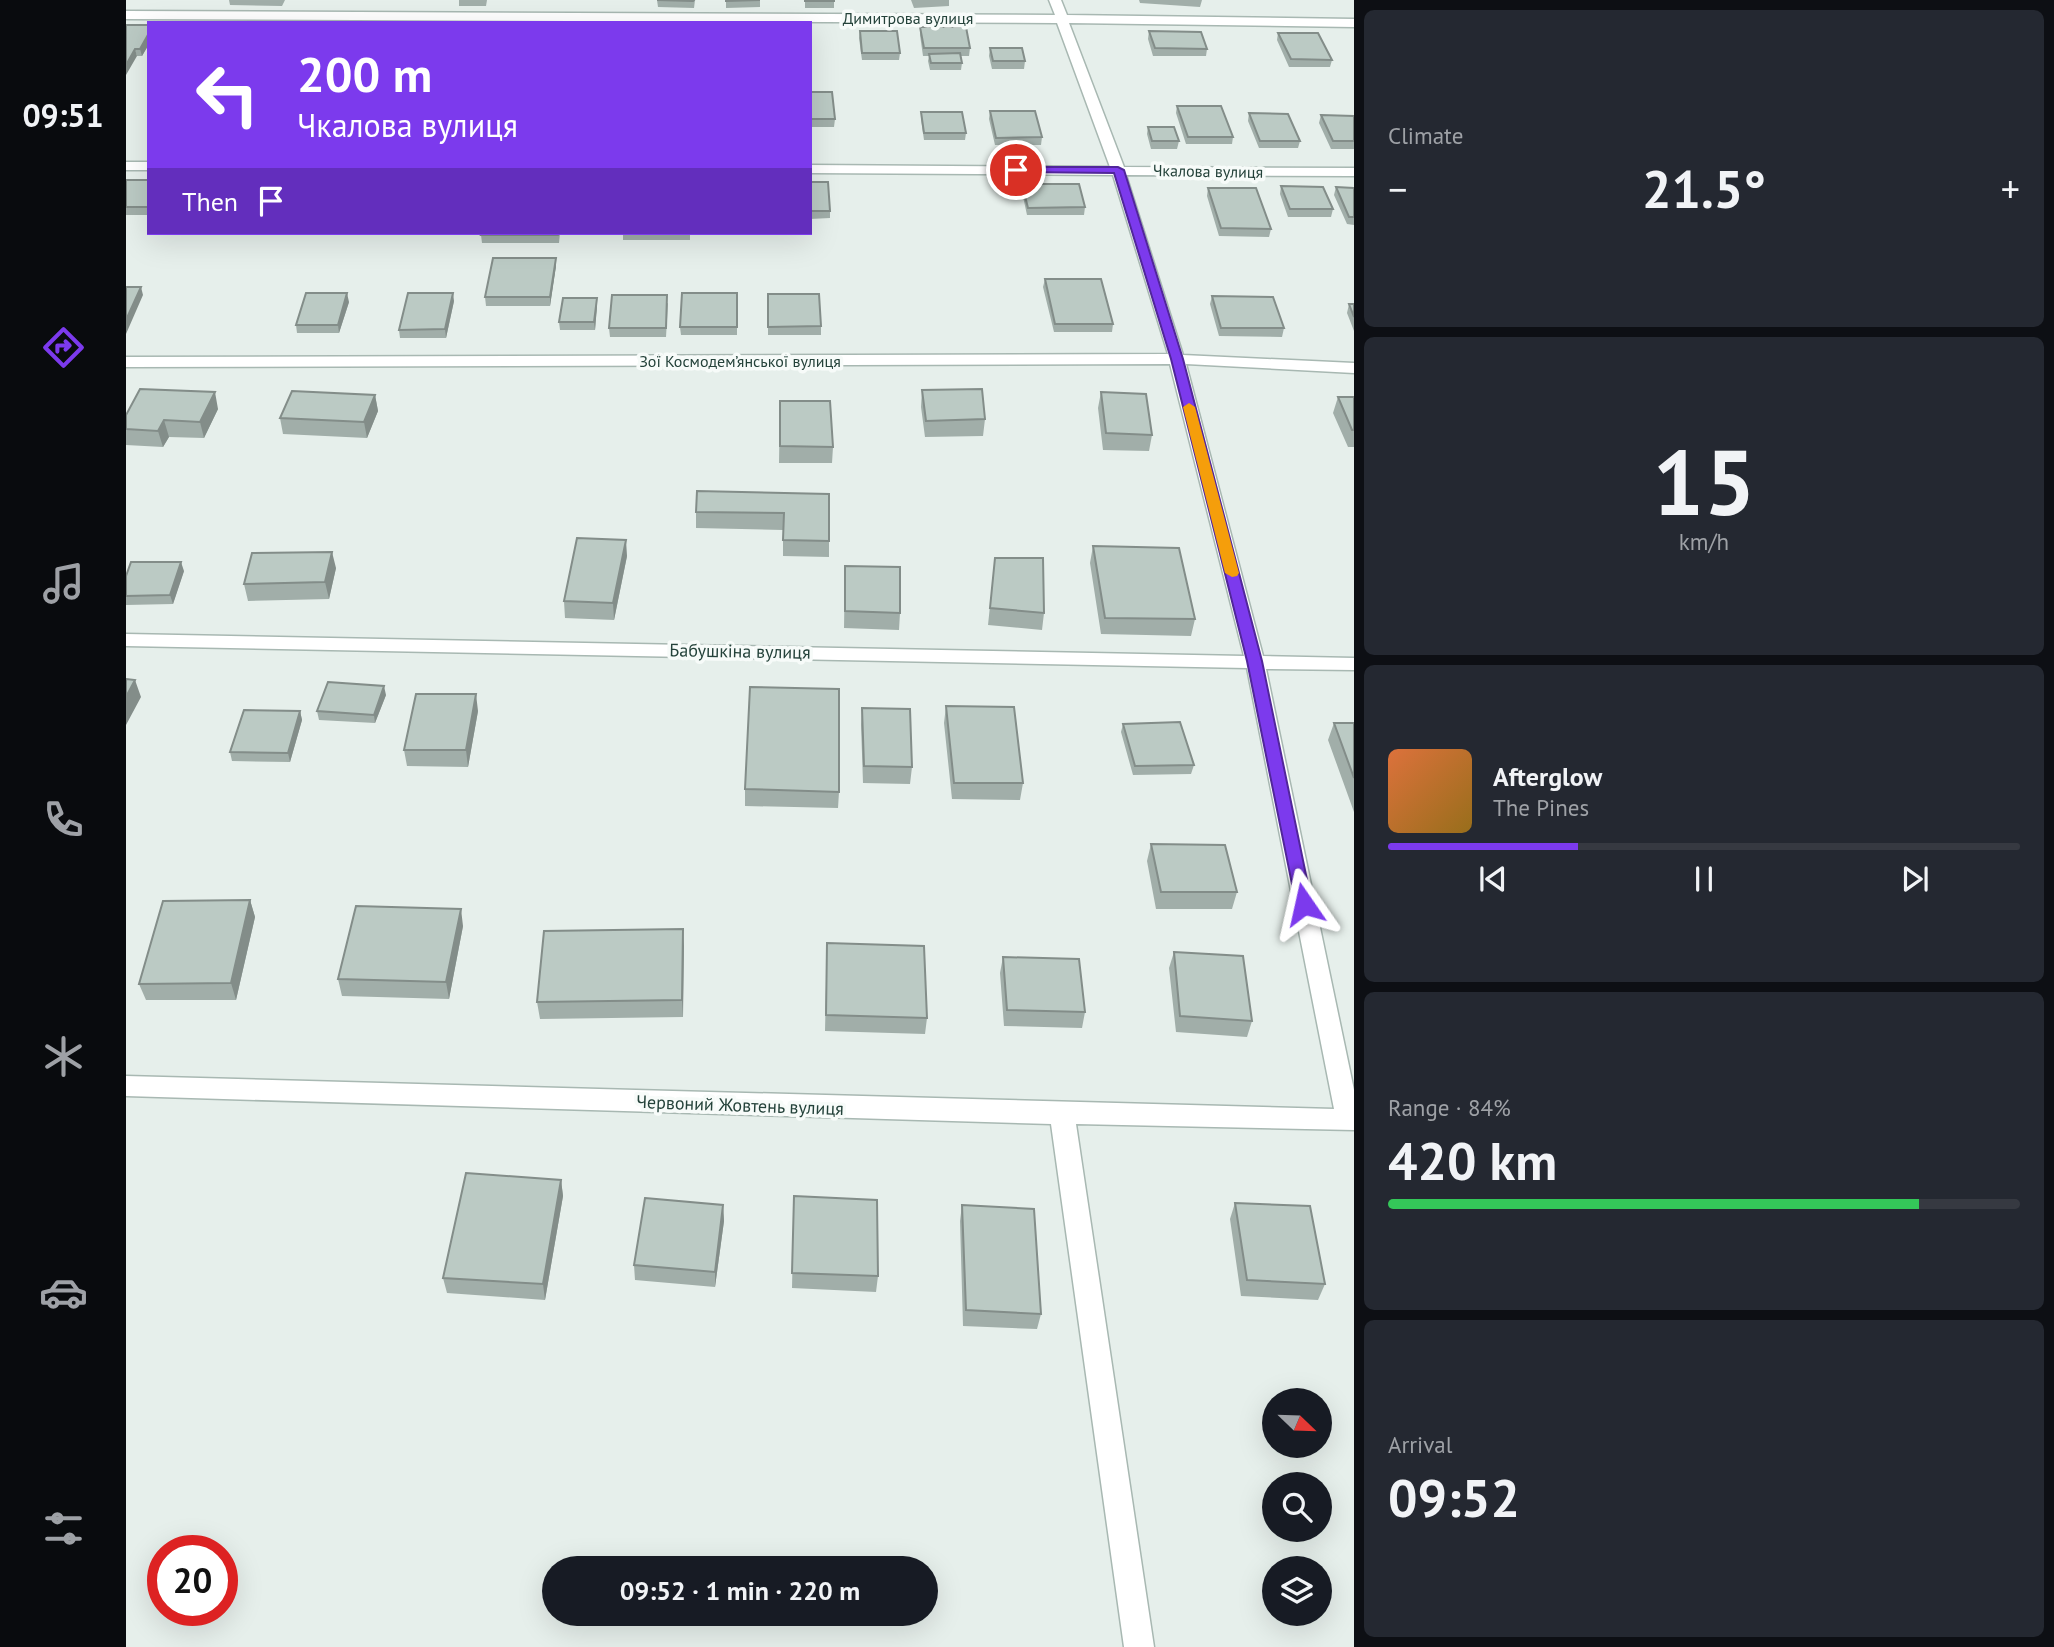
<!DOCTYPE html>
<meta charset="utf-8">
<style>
body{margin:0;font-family:"PT Sans",sans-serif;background:#242831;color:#f1f3f6;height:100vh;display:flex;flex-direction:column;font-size:26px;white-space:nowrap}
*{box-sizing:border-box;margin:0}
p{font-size:23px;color:#9ea1a6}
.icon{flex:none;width:38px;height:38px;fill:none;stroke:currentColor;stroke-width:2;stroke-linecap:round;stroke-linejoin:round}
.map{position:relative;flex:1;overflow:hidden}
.side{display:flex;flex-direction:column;gap:10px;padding:10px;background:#0d0f14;width:700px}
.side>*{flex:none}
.guide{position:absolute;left:21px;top:21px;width:665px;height:214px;border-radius:0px;box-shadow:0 7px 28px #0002;background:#7c3aed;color:#fff;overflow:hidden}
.needle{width:46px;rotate:113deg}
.fabs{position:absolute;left:1136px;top:1388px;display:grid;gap:14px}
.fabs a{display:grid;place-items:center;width:70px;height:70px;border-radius:50%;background:#171b24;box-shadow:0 7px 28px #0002;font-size:35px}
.speed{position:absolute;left:21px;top:1535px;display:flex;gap:14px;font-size:35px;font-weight:700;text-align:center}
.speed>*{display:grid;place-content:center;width:91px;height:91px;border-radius:50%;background:#171b24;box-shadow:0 7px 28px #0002;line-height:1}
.speed .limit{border:10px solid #d22;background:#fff;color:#111}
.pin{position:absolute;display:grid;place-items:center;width:60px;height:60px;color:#fff;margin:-30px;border:4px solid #fff;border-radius:50%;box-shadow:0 2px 7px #0007}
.me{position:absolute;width:77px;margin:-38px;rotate:349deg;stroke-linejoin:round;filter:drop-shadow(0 0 5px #0008)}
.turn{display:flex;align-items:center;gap:24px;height:147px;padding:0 35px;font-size:32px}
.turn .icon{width:91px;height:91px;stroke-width:2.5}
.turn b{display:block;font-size:49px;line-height:60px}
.then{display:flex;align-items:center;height:66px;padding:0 35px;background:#0003;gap:14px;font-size:26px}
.big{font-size:52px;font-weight:600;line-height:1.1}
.side .card{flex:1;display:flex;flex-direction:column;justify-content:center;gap:10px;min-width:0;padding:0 24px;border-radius:10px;background:#242831}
.side .dial{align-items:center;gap:0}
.dial b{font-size:91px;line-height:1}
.song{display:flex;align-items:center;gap:21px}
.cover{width:84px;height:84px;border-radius:10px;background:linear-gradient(135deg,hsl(20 70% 55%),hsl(40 70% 35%))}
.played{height:7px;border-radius:4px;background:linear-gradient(90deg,#7c3aed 30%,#363941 30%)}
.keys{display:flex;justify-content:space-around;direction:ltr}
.heat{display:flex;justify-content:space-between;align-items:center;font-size:38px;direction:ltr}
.charge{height:10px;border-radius:5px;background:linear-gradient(90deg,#34c759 84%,#363941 0)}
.trip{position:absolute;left:416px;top:1556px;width:396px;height:70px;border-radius:35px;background:#171b24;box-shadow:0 7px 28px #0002;font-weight:600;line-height:70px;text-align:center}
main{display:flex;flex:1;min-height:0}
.tab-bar{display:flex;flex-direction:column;width:126px;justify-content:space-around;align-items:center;background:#090b0e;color:#9ea1a6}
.tab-bar .icon{width:49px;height:49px}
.tab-bar .on{color:#7c3aed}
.tab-bar b{font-size:32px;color:#f1f3f6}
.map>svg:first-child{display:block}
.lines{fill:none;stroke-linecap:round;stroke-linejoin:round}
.minor-casing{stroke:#a8b8b2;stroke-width:3}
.minor{fill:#fff;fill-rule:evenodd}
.wall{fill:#a1aea9}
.shaded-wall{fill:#838d89}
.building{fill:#bbcac4;stroke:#838d89;stroke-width:2}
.route{fill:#7c3aed;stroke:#51269a;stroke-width:2}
.slow{fill:#f59e0b}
.labels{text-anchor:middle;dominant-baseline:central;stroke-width:7;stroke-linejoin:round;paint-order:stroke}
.far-street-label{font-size:16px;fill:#24423a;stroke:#f7fbf9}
.street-label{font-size:18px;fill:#24423a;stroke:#f7fbf9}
</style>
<main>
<nav class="tab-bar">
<b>09:51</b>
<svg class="icon on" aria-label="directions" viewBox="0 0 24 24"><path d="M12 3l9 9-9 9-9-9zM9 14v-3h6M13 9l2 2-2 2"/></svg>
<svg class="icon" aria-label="music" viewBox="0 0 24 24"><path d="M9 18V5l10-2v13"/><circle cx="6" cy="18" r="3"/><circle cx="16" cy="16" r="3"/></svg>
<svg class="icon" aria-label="phone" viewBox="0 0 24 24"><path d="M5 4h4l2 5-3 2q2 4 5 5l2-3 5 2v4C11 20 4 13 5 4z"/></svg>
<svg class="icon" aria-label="climate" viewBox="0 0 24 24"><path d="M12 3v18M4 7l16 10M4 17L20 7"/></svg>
<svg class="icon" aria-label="car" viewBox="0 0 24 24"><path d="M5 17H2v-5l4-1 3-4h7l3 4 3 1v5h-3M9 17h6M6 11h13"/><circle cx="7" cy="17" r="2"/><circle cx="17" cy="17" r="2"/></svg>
<svg class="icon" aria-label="filters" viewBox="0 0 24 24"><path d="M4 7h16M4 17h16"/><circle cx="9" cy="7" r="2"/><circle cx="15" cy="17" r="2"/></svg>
</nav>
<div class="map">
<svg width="1228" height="1647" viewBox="0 0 1228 1647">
<rect width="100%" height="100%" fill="#e6efeb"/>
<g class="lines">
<defs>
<path id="minor" d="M923 0H935L941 15 1228 19V27L943 23 998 167 1228 168V176L1000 175 1057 355 1228 363V373L1060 364 1137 656 1228 658V670L1140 669 1228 1090V1130L950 1124 1028 1647H998L925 1124 0 1096V1076L1208 1109 1121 668 0 646V634L1118 656 1044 364 0 367V357L1042 354 987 175 684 173V165L984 167 931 23 0 19V11L929 15Z
M0 162H23V170H0Z"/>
</defs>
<!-- minor casing -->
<use href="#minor" class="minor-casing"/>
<!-- minor -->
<use href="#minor" class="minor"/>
</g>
<!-- wall -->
<path class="wall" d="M103 0H159L156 6 104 5Z
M333 0H361L360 6H333Z
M531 0H569L568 8 532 7Z
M600 0H634V7L600 8Z
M679 0H708V8H679Z
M785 0H823V6L788 8Z
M1013 0H1076L1074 7 1014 3Z
M0 25H23V44L16 56H11Z
M794 27 844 48 843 56H834L836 63 835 70H804L802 61 803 56H797L794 35Z
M734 31 774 53 773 60H736L733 38Z
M1023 31 1081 49 1080 56H1027L1022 39Z
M1152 33 1206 60 1204 67H1163L1151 40Z
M864 48 899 61 898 69H866L863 56Z
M684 92 709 119 708 127H684Z
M1051 106 1107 137 1106 144H1060L1050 113Z
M864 111 916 137 915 145H869L863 119Z
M795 112 840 133 839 140H798L795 119Z
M1123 113 1174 141 1172 148H1133L1122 121Z
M1195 115 1228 116V149H1205L1193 123Z
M1022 127 1053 141 1051 149H1025L1021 134Z
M0 180H23V215H0Z
M684 182 704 211V218L684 219Z
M896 184 959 207 958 215H901L896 192Z
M1155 186 1207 209 1205 217H1162L1154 194Z
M1210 187 1228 188V225L1221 224 1208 195Z
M1082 188 1145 229 1143 237 1093 236 1081 196Z
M434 233 433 243H356L355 235Z
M497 233H564V240H497Z
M430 266 424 306H360L359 297Z
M919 279 987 324 986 332H928L917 287Z
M611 293V335H555L554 327Z
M642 294 695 326V335H642Z
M1086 296 1158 328 1156 337 1093 336 1084 304Z
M328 301 320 338H274L273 330Z
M223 302 213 333H171L170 325Z
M542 303 540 337H484L483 328Z
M1223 304H1228V331L1221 313Z
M471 306 469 330H434L433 322Z
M796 390 859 419 857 436 799 437 795 407Z
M975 392 1026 435 1023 451 977 450 972 408Z
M249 395 252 411 241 438 157 434 154 418Z
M1212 397H1228V447H1222L1207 413Z
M654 401 707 447 706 463H653Z
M92 409 78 438 43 437 37 447 0 445V415Z
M703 494V557L657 556V530L570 528V512Z
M967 546 1069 619 1065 636 975 634 964 563Z
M501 556 488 620 439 618 438 601Z
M869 558 918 613 916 630 862 625Z
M719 566 774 613 773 630 718 628Z
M210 568 203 599 122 601 118 584Z
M58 571 47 604 0 605V576Z
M260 695 249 723 193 720 191 711Z
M820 706 897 783 894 800 826 799 818 723Z
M736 708 786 767 784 784 737 783 735 725Z
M174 711 176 720 164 762 106 761 104 752Z
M352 711 342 767 281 766 278 750Z
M1208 723H1228V812L1202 740Z
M997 724 1068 765 1065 774 1007 775 995 732Z
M619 789 713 792 712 808 619 806Z
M1025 844 1111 892 1106 909H1030L1021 861Z
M124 900 129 917 110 1000H20L13 984Z
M337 926 323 999 216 996 212 979Z
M557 929V1017L414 1019 411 1002Z
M701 943 801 1018 799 1034 699 1031Z
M1048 952 1126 1021 1121 1037 1050 1032 1043 968Z
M877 957 959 1012 956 1028 878 1026 874 973Z
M435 1180 437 1196 419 1300 321 1293 317 1278Z
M668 1196 752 1276 750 1292 666 1288Z
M1109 1203 1199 1284 1192 1300 1115 1296 1104 1219Z
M597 1205 598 1221 589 1287 509 1280 508 1265Z
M836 1205 915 1314 911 1329 837 1326 834 1221Z"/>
<!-- shaded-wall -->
<path class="shaded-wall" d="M23 33V44L16 56 14 49Z
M9 49 11 56 0 75V65Z
M430 258V266L424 306V297Z
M15 287 17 295 0 334V320Z
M221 293 223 302 213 333 212 325Z
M327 293 328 301 320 338 319 329Z
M471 298V306L469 330 468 322Z
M89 392 92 409 78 438 74 422Z
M249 395 252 411 241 438 238 422Z
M38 420 43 437 37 447 32 431Z
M500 540 501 556 488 620 487 603Z
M206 552 210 568 203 599 199 582Z
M55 562 58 571 47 604 44 595Z
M9 680 15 697 0 725V697Z
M258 686 260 695 249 723 248 715Z
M350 694 352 711 342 767 340 750Z
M174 711 176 720 164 762 162 753Z
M124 900 129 917 110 1000 105 983Z
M335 909 337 926 323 999 320 982Z
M557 929 558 946 557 1017 556 1000Z
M435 1180 437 1196 419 1300 417 1284Z
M597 1205 598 1221 589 1287V1272Z"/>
<!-- building -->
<path class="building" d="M531 0H568L567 1Z
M600 0H634L600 1Z
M679 0H708V1H679Z
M0 25H23V33L14 49H9L0 65Z
M794 27H840L844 48H798Z
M734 31H771L774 53H736Z
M1023 31 1075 32 1081 49 1029 48Z
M1152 33H1192L1206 60 1165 59Z
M864 48H896L899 61H867Z
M834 53 836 63H805L803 54Z
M684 92H706L709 119H684Z
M1051 106H1095L1107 137H1062Z
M864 111H909L916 137 870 138Z
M795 112H836L840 133H798Z
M1123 113 1162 114 1174 141H1134Z
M1195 115 1228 116V141H1207Z
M1022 127H1048L1053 141H1026Z
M0 180H23V207H0Z
M684 182H702L704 211H684Z
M896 184H953L959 207 902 208Z
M1155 186 1197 187 1207 209H1164Z
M1210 187 1228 188V217H1223Z
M1082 188H1130L1145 229 1095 228Z
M356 233H433L432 235H355Z
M367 258H430L424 297H359Z
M919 279H975L987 324H929Z
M0 287H15L0 320Z
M180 293H221L212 325H170Z
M282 293H327L319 329 273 330Z
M556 293H611V327H554Z
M642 294H693L695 326 642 327Z
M486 295H541L540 328H483Z
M1086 296 1147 297 1158 328H1095Z
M437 298H471L468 322H433Z
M1223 304H1228V317Z
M14 389 89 392 74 422 38 420 32 431 0 429V415Z
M856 389 859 419 800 421 796 390Z
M166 391 249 395 238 422 154 418Z
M975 392 1020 394 1026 435 980 433Z
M1212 397H1228V430H1226Z
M654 401H704L707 447 654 446Z
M571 491 703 494V541L657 540 658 513 570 512Z
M451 538 500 540 487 603 438 601Z
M967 546 1053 548 1069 619 979 618Z
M206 552 199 582 118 584 126 553Z
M869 558H917L918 613 864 608Z
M5 562H55L44 595 0 596V576Z
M719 566 774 567V613L719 611Z
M0 679 9 680 0 697Z
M202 682 258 686 248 715 191 711Z
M624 687 713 689V792L619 789Z
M290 694H350L340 750H278Z
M820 706 888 707 897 783H828Z
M736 708 784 709 786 767 738 766Z
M118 710 174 711 162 753 104 752Z
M1054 722 1068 765 1009 766 997 724Z
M1208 723H1228V778Z
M1025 844 1099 845 1111 892H1035Z
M124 900 105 983 13 984 37 901Z
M230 906 335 909 320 982 212 979Z
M557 929 556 1000 411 1002 418 931Z
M701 943 798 946 801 1018 700 1015Z
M1048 952 1117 956 1126 1021 1054 1016Z
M877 957 953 959 959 1012 881 1010Z
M340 1173 435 1180 417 1284 317 1278Z
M668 1196 751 1200 752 1276 666 1273Z
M519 1198 597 1205 589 1272 508 1265Z
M1109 1203 1184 1206 1199 1284 1121 1280Z
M836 1205 908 1209 915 1314 840 1310Z"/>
<!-- route -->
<path class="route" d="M890 167H992L998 170 1057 359 1136 661 1186 904 1184 908 1178 910 1170 904 1121 661 1045 359 988 173 886 172 885 170Z"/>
<!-- slow -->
<path class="slow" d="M1063 403 1069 407 1113 573 1111 576 1106 577 1099 573 1057 407Z"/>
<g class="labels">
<!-- far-street labels -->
<g class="far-street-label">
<text x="782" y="18">Димитрова вулиця</text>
<text transform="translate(1082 171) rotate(1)">Чкалова вулиця</text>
<text x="614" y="361">Зої Космодем’янської вулиця</text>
</g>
<!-- street labels -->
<g class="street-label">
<text transform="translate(614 651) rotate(1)">Бабушкіна вулиця</text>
<text transform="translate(614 1105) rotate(2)">Червоний Жовтень вулиця</text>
</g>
</g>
</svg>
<div class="fabs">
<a><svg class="needle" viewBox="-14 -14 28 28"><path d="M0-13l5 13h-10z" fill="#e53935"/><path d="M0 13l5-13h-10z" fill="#9ea1a6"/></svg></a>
<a><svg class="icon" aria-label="search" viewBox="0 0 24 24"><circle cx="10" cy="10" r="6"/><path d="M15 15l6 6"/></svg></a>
<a><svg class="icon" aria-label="layers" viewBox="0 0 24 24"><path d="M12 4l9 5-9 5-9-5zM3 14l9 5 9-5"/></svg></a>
</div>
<div class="speed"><div class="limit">20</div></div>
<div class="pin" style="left:890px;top:170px;background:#d93025"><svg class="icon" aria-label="arrive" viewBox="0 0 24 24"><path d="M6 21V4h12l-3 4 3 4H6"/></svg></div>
<svg class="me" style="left:1178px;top:904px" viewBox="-20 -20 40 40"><path d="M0-17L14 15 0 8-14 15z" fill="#7c3aed" stroke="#fff" stroke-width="4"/></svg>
<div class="trip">09:52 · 1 min · 220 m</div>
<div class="guide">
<div class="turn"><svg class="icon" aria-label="left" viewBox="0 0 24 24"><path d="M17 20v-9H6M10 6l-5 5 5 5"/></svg><div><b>200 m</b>Чкалова вулиця</div></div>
<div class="then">Then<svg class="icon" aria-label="arrive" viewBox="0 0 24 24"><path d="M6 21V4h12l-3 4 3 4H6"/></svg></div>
</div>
</div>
<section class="side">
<div class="card"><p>Climate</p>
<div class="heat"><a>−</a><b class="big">21.5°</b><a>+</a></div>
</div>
<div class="card dial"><b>15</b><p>km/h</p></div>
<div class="card">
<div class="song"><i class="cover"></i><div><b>Afterglow</b><p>The Pines</p></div></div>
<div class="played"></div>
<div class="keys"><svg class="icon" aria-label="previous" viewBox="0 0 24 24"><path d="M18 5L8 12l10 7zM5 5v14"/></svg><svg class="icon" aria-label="pause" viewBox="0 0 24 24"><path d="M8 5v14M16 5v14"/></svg><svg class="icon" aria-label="next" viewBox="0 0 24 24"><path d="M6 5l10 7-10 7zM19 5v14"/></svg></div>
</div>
<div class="card"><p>Range · 84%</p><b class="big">420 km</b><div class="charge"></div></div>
<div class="card"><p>Arrival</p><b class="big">09:52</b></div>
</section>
</main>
